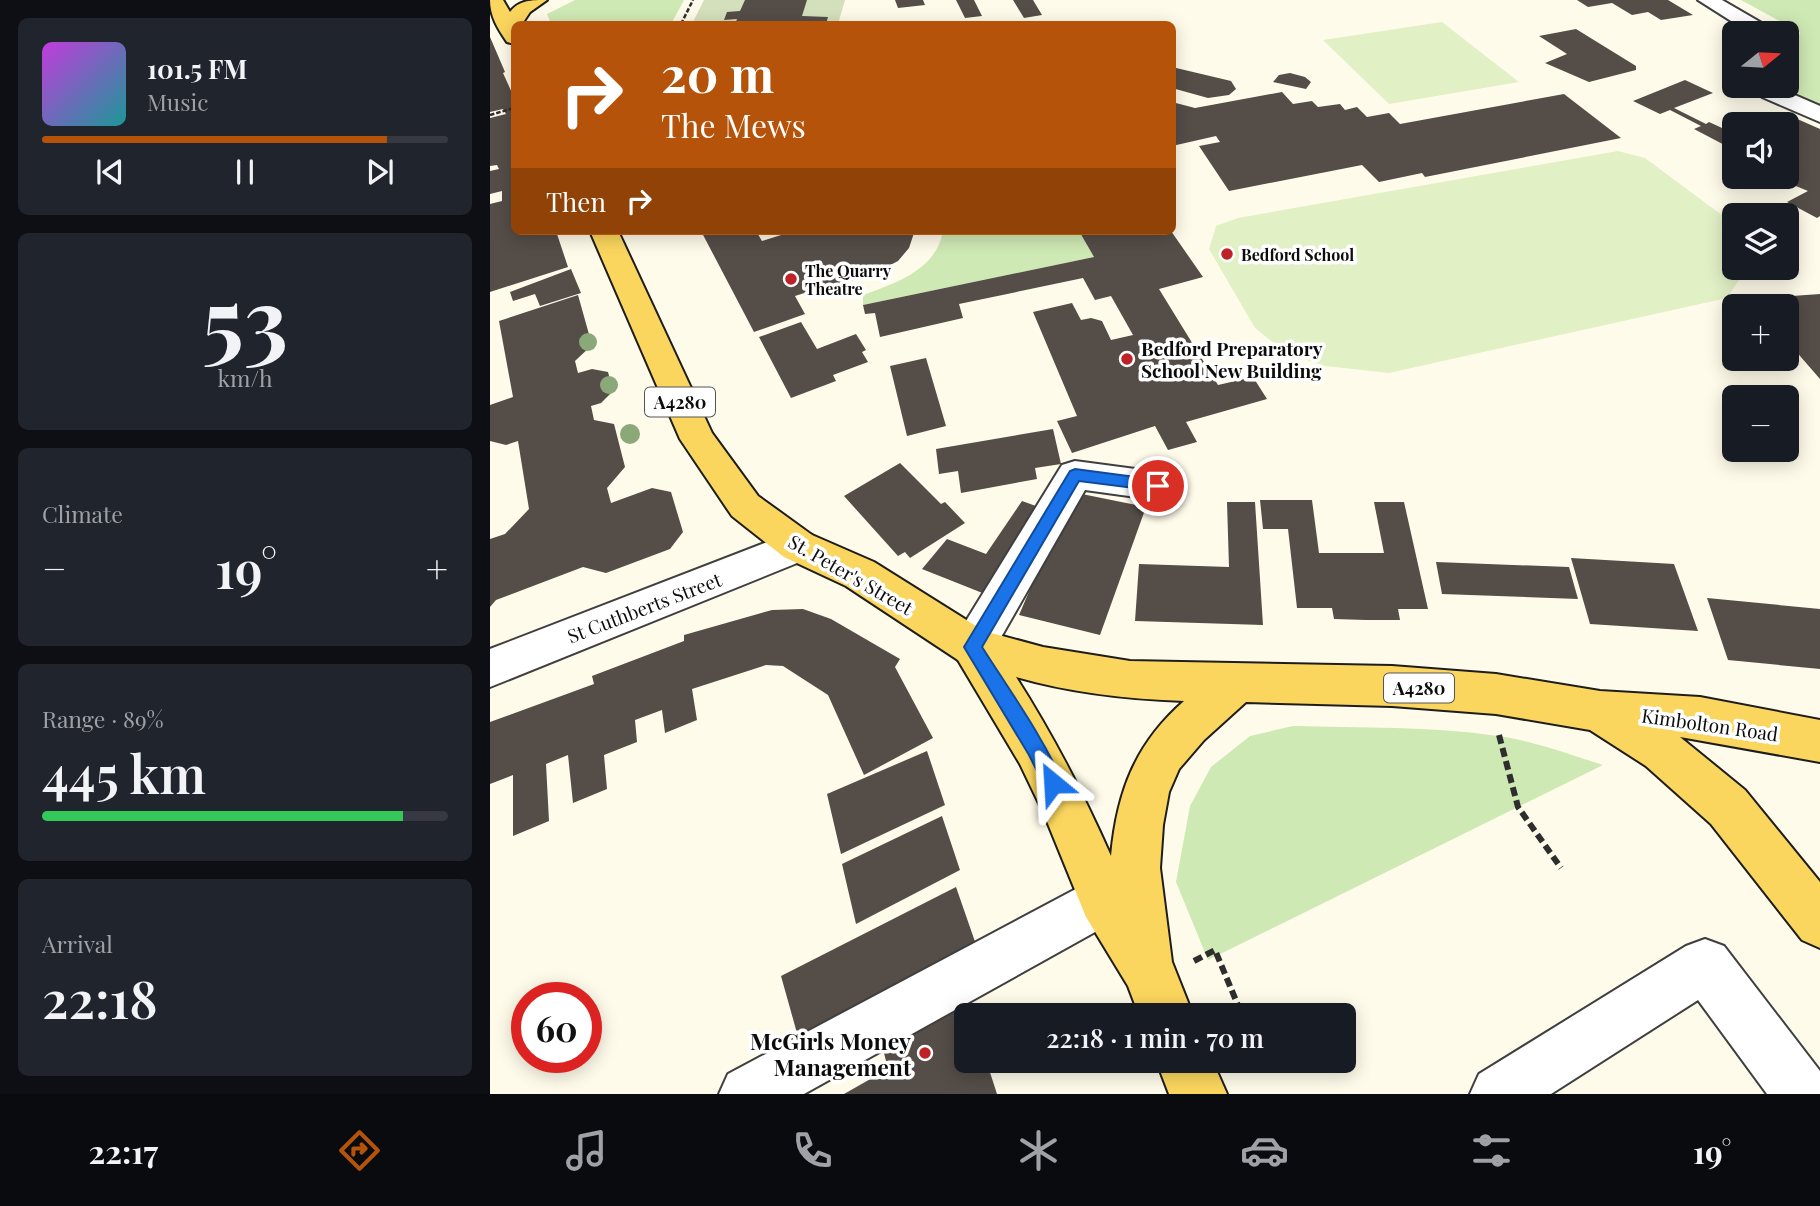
<!DOCTYPE html>
<meta charset="utf-8">
<style>
body{margin:0;font-family:"Playfair Display",serif;background:#20242c;color:#f1f3f6;height:100vh;display:flex;flex-direction:column;font-size:26px;white-space:nowrap}
*{box-sizing:border-box;margin:0}
p{font-size:23px;color:#9ea1a6}
.icon{flex:none;width:38px;height:38px;fill:none;stroke:currentColor;stroke-width:2;stroke-linecap:round;stroke-linejoin:round}
.map{position:relative;flex:1;overflow:hidden}
.panel{display:flex;flex-direction:column;gap:18px;padding:18px;background:#0d0f14;width:490px}
.panel>*{flex:none}
.banner{position:absolute;left:21px;top:21px;width:665px;height:214px;border-radius:10px;box-shadow:0 4px 18px #0003;background:#b45309;color:#fff;overflow:hidden}
.needle{width:46px;rotate:72deg}
.tools{position:absolute;left:1232px;top:21px;display:grid;gap:14px}
.tools a{display:grid;place-items:center;width:77px;height:77px;border-radius:10px;background:#171b24;box-shadow:0 4px 18px #0003;font-size:35px}
.speed{position:absolute;left:21px;top:982px;display:flex;gap:14px;font-size:35px;font-weight:700;text-align:center}
.speed>*{display:grid;place-content:center;width:91px;height:91px;border-radius:50%;background:#171b24;box-shadow:0 4px 18px #0003;line-height:1}
.speed .limit{border:10px solid #d22;background:#fff;color:#111}
.pin{position:absolute;display:grid;place-items:center;width:60px;height:60px;color:#fff;margin:-30px;border:4px solid #fff;border-radius:50%;box-shadow:0 2px 7px #0007}
.me{position:absolute;width:77px;margin:-38px;rotate:333deg;stroke-linejoin:round;filter:drop-shadow(0 0 5px #0008)}
.turn{display:flex;align-items:center;gap:24px;height:147px;padding:0 35px;font-size:32px}
.turn .icon{width:91px;height:91px;stroke-width:2.5}
.turn b{display:block;font-size:49px;line-height:60px}
.then{display:flex;align-items:center;height:66px;padding:0 35px;background:#0003;gap:14px;font-size:26px}
.big{font-size:52px;font-weight:600;line-height:1.1}
.panel .widget{flex:1;display:flex;flex-direction:column;justify-content:center;gap:10px;min-width:0;padding:0 24px;border-radius:10px;background:#20242c}
.panel .dial{align-items:center;gap:0}
.dial b{font-size:91px;line-height:1}
.song{display:flex;align-items:center;gap:21px}
.cover{width:84px;height:84px;border-radius:10px;background:linear-gradient(135deg,hsl(290 70% 55%),hsl(180 70% 35%))}
.played{height:7px;border-radius:4px;background:linear-gradient(90deg,#b45309 85%,#363941 85%)}
.keys{display:flex;justify-content:space-around;direction:ltr}
.heat{display:flex;justify-content:space-between;align-items:center;font-size:38px;direction:ltr}
.charge{height:10px;border-radius:5px;background:linear-gradient(90deg,#34c759 89%,#363941 0)}
.trip{position:absolute;left:464px;top:1003px;width:402px;height:70px;border-radius:10px;background:#171b24;box-shadow:0 4px 18px #0003;font-weight:600;line-height:70px;text-align:center}
.tabs{display:flex;height:112px;justify-content:space-around;align-items:center;background:#090b0e;color:#9ea1a6}
.tabs .icon{width:49px;height:49px}
.tabs .on{color:#b45309}
.tabs b{font-size:32px;color:#f1f3f6}
main{display:flex;flex:1;min-height:0}
.map>svg:first-child{display:block}
.green{fill:#cfe9b4}
.cemetery{fill:#d4e0bc}
.pitch{fill:#e2f0c6}
.building{fill:#544d48}
.lines{fill:none;stroke-linecap:round;stroke-linejoin:round}
.minor-casing{stroke:#3f3f3f;stroke-width:4}
.major-casing{stroke:#1d1d1d;stroke-width:4}
.path-far1{stroke:#2e2e2e;stroke-width:2.5;stroke-dasharray:4.5 2;stroke-linecap:butt}
.path{stroke:#2e2e2e;stroke-width:6;stroke-dasharray:9 4.5;stroke-linecap:butt}
.minor{fill:#fff;fill-rule:evenodd}
.major{fill:#fbd65e;fill-rule:evenodd}
.tree{fill:#8aa878}
.route{fill:#1a73e8;stroke:#114b97;stroke-width:2}
.poi-dot{fill:#be2228;stroke:#fff;stroke-width:2.5}
.labels{text-anchor:middle;dominant-baseline:central;stroke-width:7;stroke-linejoin:round;paint-order:stroke}
.far-poi-label{font-size:16px;font-weight:bold;fill:#0c0c0c;stroke:#fff;text-anchor:start}
.shield{fill:#fff;stroke:#555;stroke-width:2}
.shield-label{font-size:18px;font-weight:bold;fill:#0c0c0c}
.poi-label{font-size:19px;font-weight:bold;fill:#0c0c0c;stroke:#fff;text-anchor:start}
.street-label{font-size:19px;fill:#0c0c0c;stroke:#fff}
.near-poi-label{font-size:23px;font-weight:bold;fill:#0c0c0c;stroke:#fff;text-anchor:end}
</style>
<main>
<section class="panel">
<div class="widget">
<div class="song"><i class="cover"></i><div><b>101.5 FM</b><p>Music</p></div></div>
<div class="played"></div>
<div class="keys"><svg class="icon" aria-label="previous" viewBox="0 0 24 24"><path d="M18 5L8 12l10 7zM5 5v14"/></svg><svg class="icon" aria-label="pause" viewBox="0 0 24 24"><path d="M8 5v14M16 5v14"/></svg><svg class="icon" aria-label="next" viewBox="0 0 24 24"><path d="M6 5l10 7-10 7zM19 5v14"/></svg></div>
</div>
<div class="widget dial"><b>53</b><p>km/h</p></div>
<div class="widget"><p>Climate</p>
<div class="heat"><a>−</a><b class="big">19°</b><a>+</a></div>
</div>
<div class="widget"><p>Range · 89%</p><b class="big">445 km</b><div class="charge"></div></div>
<div class="widget"><p>Arrival</p><b class="big">22:18</b></div>
</section>
<div class="map">
<svg width="1330" height="1094" viewBox="0 0 1330 1094">
<rect width="100%" height="100%" fill="#fffbea"/>
<!-- green -->
<path class="green" d="M85 0H194L181 24H61L57 14Z
M1251 0H1330V108L1306 97 1297 83 1308 71 1304 55 1310 32Z
M453 231H589L604 257 373 305V295C406 283 446 270 453 231Z
M803 726C871 728 941 726 1008 736 1044 741 1079 754 1113 765L718 960 686 882 700 806 721 767 760 736Z"/>
<!-- cemetery -->
<path class="cemetery" d="M214 0H355L348 24H202Z"/>
<!-- pitch -->
<path class="pitch" d="M952 22 1029 82 899 104 833 40Z
M1128 151 1155 158 1244 224V268H1257L1237 298 899 373 835 366 796 353 765 328 719 249 726 226 748 218Z"/>
<!-- building -->
<path class="building" d="M255 0H317L312 16 338 17 336 24H245L247 19 234 20 237 12 250 11Z
M405 0H433L435 5 408 8Z
M466 0H484L492 16 475 18Z
M523 0H543L552 15 534 18Z
M1087 0H1178L1203 15 1171 20 1158 12 1142 15 1122 3 1098 7Z
M1086 29 1146 66V70L1099 82 1055 63 1077 54 1049 36Z
M0 37 15 72 13 73 22 93H24V231H66L78 267 0 292V204L12 201V191L0 194V171L9 169 7 165 0 166V118L16 114 13 109 0 112Z
M682 67 741 81 746 89 739 95 718 98 682 88Z
M800 73 815 77 821 82 816 89 783 82 789 75Z
M1195 80 1223 93 1184 108 1216 124 1219 122 1232 128 1238 125 1244 128V150L1204 129 1211 126 1180 110 1170 114 1143 101Z
M792 92 803 104 822 101 828 107 850 104 855 110 867 107 877 117 899 113 910 124 1074 94 1131 138 935 177 932 173 889 182 872 165 739 191 709 146 730 142 726 136 682 146V102L705 108Z
M1305 118 1330 129V216L1327 218 1297 202 1318 191 1284 177H1297V124H1290Z
M211 231H266L272 241 304 231 424 233 419 248 408 261 389 271 332 291 330 288 305 296 315 314 264 332Z
M589 231H681L713 277 669 289 728 385 763 377 777 399 696 422 707 442 678 450 665 426 582 453 567 421 587 416 543 312 582 303 591 320 601 318 612 321 621 340 643 335 621 296 605 300 593 278 469 304 473 318 390 337 385 313 375 314 373 305 604 257Z
M81 269 91 293 50 306 45 294 23 301 20 292Z
M1330 294V379L1297 341V306H1267L1260 299Z
M88 295 102 345 85 361 88 373 102 369 118 372 123 391 111 403 101 406 104 420 124 424 135 467 117 488 121 503 162 488 181 492 193 532 180 549 116 573 93 567 6 600 0 607V539L15 534 39 509 28 441 16 445 0 441V405L23 397 9 321Z
M311 322 327 349 366 334 376 350 372 352 378 362 343 375 346 381 301 398 269 337Z
M436 358 456 426 417 436 400 366Z
M563 429 571 464 545 468 547 479 471 493 468 471 449 474 446 449Z
M410 463 451 504 455 502 475 523 420 558 415 552 408 556 354 496Z
M582 492 656 507 610 635 529 615Z
M770 500H822L829 553H894L884 502H914L938 609H908L910 620H876L844 619 842 608H807L798 529H773Z
M532 501 557 510 500 596 432 569 457 539 496 554Z
M737 502H765L773 625 645 621 649 564 739 567Z
M1081 558 1184 564 1208 631 1100 624Z
M946 562 1079 567 1088 599 952 594Z
M1217 598 1330 609V669L1238 660Z
M313 609 341 619 410 659 405 667 443 738 374 775 338 695 293 666 276 665 202 689 207 720 175 733 172 710 145 720 147 742 114 755 117 789 83 803 78 755 56 764 59 821 23 836V775L0 784V722L104 684 102 676 194 641V635L282 610Z
M437 751 455 805 351 854 337 794Z
M452 816 470 870 366 924 352 864Z
M466 887 490 956 312 1051 291 976Z
M477 999 482 1015H476V1060H496L507 1094H354L398 1069 392 1045Z"/>
<g class="lines">
<defs>
<path id="minor" d="M1208 0H1232L1282 29 1285 33H1260Z
M1269 86H1291V89L1330 106V122L1272 97Z
M585 461 668 472 681 476 686 486 681 496 668 500 595 490 498 660 483 665 468 660 462 647 468 634 572 465Z
M308 530 322 535 327 546 322 557 0 687V649Z
M614 874 632 881 639 899 632 917 314 1094H229L238 1074Z
M1215 939 1234 946 1330 1071V1094H1277L1208 1000 1061 1094H980L989 1074 1196 946Z"/>
<path id="major" d="M0 0H13L20 12C29 0 41 0 57 0L40 12 32 24H24V44L17 42C8 29 0 16 0 0Z
M100 231H128L222 433 268 496 322 535 384 562 494 631 553 647 640 661 902 666 1006 674 1110 691 1210 697 1330 720V762L1190 737 1255 790 1330 882V948L1312 940 1221 824 1156 766 1100 730 1006 714 902 706 756 702 714 740 689 769 679 792 673 825 670 868 682 962 703 1015H649L638 986 596 917 554 814 530 764 468 660 356 586 294 557 242 516 190 439ZM526 677C581 693 637 699 694 701 645 744 627 792 621 856 593 793 563 735 526 677Z
M666 1060H722L737 1094H679Z"/>
</defs>
<!-- minor casing -->
<use href="#minor" class="minor-casing"/>
<!-- major casing -->
<use href="#major" class="major-casing"/>
<!-- path-far1 -->
<path class="path-far1" d="M191 24 203 0
M0 115 24 108"/>
<!-- path -->
<path class="path" d="M1009 735 1028 807 1071 868
M704 961 725 950 752 1015"/>
<!-- minor -->
<use href="#minor" class="minor"/>
<!-- major -->
<use href="#major" class="major"/>
</g>
<!-- trees -->
<g class="tree">
<circle cx="98" cy="342" r="9"/>
<circle cx="119" cy="385" r="9"/>
<circle cx="140" cy="434" r="10"/>
</g>
<!-- route -->
<path class="route" d="M585 469 668 480 676 486 668 491 589 481 492 647C520 691 552 735 573 783L570 789 563 792 556 789 539 755 474 647 580 471Z"/>
<!-- markers -->
<g class="poi-dot">
<circle cx="737" cy="254" r="7"/>
<circle cx="301" cy="279" r="7"/>
<circle cx="637" cy="359" r="7"/>
<circle cx="435" cy="1053" r="7"/>
</g>
<g class="labels">
<!-- far-poi labels -->
<g class="far-poi-label">
<text x="751" y="254">Bedford School</text>
<text x="315" y="270">The Quarry<tspan x="315" dy="18">Theatre</tspan></text>
</g>
<!-- shield labels -->
<g class="shield">
<rect x="155" y="387.5" width="70" height="29" rx="5"/>
<rect x="894" y="673.5" width="70" height="29" rx="5"/>
</g>
<g class="shield-label">
<text x="190" y="402">A4280</text>
<text x="929" y="688">A4280</text>
</g>
<!-- poi labels -->
<g class="poi-label">
<text x="651" y="348">Bedford Preparatory<tspan x="651" dy="22">School New Building</tspan></text>
</g>
<!-- street labels -->
<g class="street-label">
<text transform="translate(361 574) rotate(30)">St. Peter's Street</text>
<text transform="translate(154 607) rotate(-21)">St Cuthberts Street</text>
<text transform="translate(1220 724) rotate(8)">Kimbolton Road</text>
</g>
<!-- near-poi labels -->
<g class="near-poi-label">
<text x="421" y="1040">McGirls Money<tspan x="421" dy="26">Management</tspan></text>
</g>
</g>
</svg>
<div class="tools">
<a><svg class="needle" viewBox="-14 -14 28 28"><path d="M0-13l5 13h-10z" fill="#e53935"/><path d="M0 13l5-13h-10z" fill="#9ea1a6"/></svg></a>
<a><svg class="icon" aria-label="sound" viewBox="0 0 24 24"><path d="M4 9h4l5-4v14l-5-4H4zM17 9q2 3 0 6"/></svg></a>
<a><svg class="icon" aria-label="layers" viewBox="0 0 24 24"><path d="M12 4l9 5-9 5-9-5zM3 14l9 5 9-5"/></svg></a>
<a>+</a>
<a>−</a>
</div>
<div class="speed"><div class="limit">60</div></div>
<div class="pin" style="left:668px;top:486px;background:#d93025"><svg class="icon" aria-label="arrive" viewBox="0 0 24 24"><path d="M6 21V4h12l-3 4 3 4H6"/></svg></div>
<svg class="me" style="left:563px;top:783px" viewBox="-20 -20 40 40"><path d="M0-17L14 15 0 8-14 15z" fill="#1a73e8" stroke="#fff" stroke-width="4"/></svg>
<div class="trip">22:18 · 1 min · 70 m</div>
<div class="banner">
<div class="turn"><svg class="icon" aria-label="right" viewBox="0 0 24 24"><path d="M7 20v-9h11M14 6l5 5-5 5"/></svg><div><b>20 m</b>The Mews</div></div>
<div class="then">Then<svg class="icon" aria-label="right" viewBox="0 0 24 24"><path d="M7 20v-9h11M14 6l5 5-5 5"/></svg></div>
</div>
</div>
</main>
<nav class="tabs">
<b>22:17</b>
<svg class="icon on" aria-label="directions" viewBox="0 0 24 24"><path d="M12 3l9 9-9 9-9-9zM9 14v-3h6M13 9l2 2-2 2"/></svg>
<svg class="icon" aria-label="music" viewBox="0 0 24 24"><path d="M9 18V5l10-2v13"/><circle cx="6" cy="18" r="3"/><circle cx="16" cy="16" r="3"/></svg>
<svg class="icon" aria-label="phone" viewBox="0 0 24 24"><path d="M5 4h4l2 5-3 2q2 4 5 5l2-3 5 2v4C11 20 4 13 5 4z"/></svg>
<svg class="icon" aria-label="climate" viewBox="0 0 24 24"><path d="M12 3v18M4 7l16 10M4 17L20 7"/></svg>
<svg class="icon" aria-label="car" viewBox="0 0 24 24"><path d="M5 17H2v-5l4-1 3-4h7l3 4 3 1v5h-3M9 17h6M6 11h13"/><circle cx="7" cy="17" r="2"/><circle cx="17" cy="17" r="2"/></svg>
<svg class="icon" aria-label="filters" viewBox="0 0 24 24"><path d="M4 7h16M4 17h16"/><circle cx="9" cy="7" r="2"/><circle cx="15" cy="17" r="2"/></svg>
<b>19°</b>
</nav>
